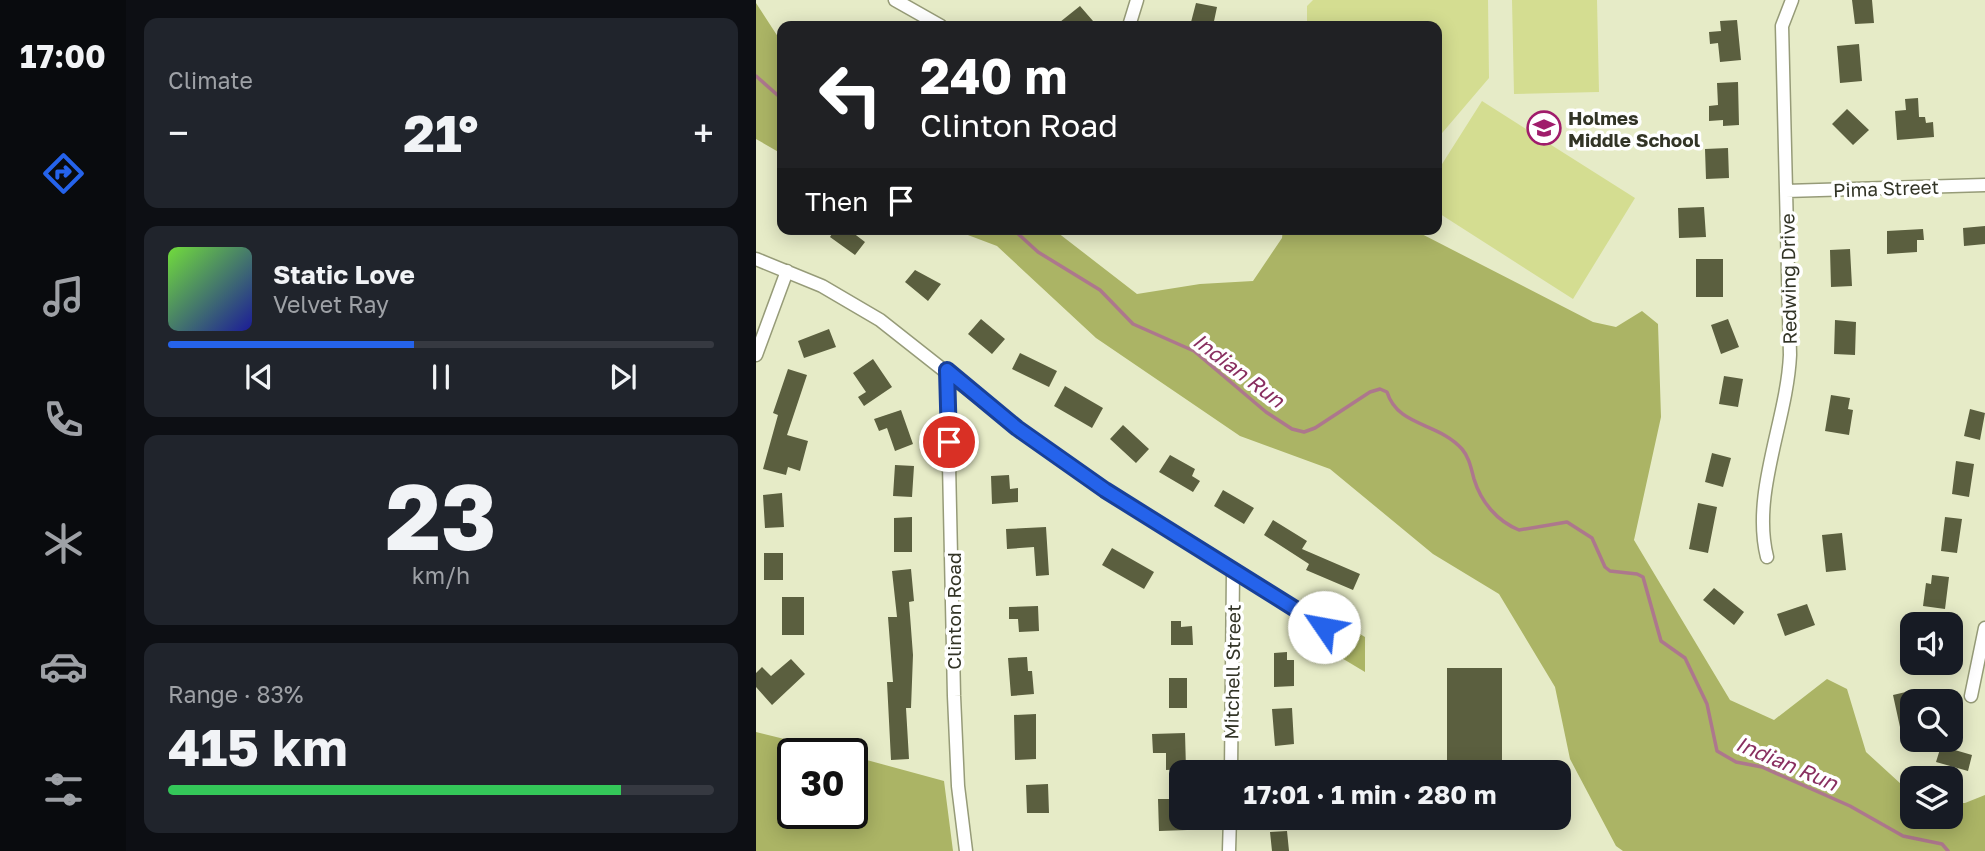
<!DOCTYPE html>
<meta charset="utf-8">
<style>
body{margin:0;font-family:"Golos Text",sans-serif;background:#20242c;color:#f1f3f6;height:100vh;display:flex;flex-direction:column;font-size:26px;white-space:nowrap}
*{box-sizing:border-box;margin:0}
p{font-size:23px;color:#9ea1a6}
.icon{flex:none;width:38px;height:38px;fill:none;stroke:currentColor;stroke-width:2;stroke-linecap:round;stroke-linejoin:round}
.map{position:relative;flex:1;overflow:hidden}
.details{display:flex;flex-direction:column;gap:18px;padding:18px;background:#0d0f14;width:630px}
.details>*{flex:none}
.guide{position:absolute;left:21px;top:21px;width:665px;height:214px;border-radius:14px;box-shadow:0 4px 18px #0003;background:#202124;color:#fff;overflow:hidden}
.tools{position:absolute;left:1144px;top:612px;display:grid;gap:14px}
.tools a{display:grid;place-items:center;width:63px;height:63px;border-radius:14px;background:#171b24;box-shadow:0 4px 18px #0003;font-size:35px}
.speed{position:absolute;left:21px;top:738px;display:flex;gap:14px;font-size:35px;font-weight:700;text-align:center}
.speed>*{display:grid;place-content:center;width:91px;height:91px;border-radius:50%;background:#171b24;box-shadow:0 4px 18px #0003;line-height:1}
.speed .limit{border:4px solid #111;border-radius:10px;background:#fff;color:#111}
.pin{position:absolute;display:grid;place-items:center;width:60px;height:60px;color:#fff;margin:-30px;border:4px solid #fff;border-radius:50%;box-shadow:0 2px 7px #0007}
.me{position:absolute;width:77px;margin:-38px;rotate:303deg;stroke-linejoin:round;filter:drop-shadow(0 0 5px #0008)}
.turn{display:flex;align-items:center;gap:24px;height:147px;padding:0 28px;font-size:32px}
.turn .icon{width:91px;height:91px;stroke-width:2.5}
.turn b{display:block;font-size:49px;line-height:60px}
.then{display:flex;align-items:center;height:66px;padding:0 28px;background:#0003;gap:14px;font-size:26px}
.big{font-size:52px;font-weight:700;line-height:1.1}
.details .card{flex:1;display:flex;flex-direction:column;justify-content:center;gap:10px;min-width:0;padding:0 24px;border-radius:14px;background:#20242c}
.details .dial{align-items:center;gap:0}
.dial b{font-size:91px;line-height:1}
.song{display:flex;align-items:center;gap:21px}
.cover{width:84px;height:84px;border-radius:10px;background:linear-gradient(135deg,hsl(100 70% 55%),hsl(240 70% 35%))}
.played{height:7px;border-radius:4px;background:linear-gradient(90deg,#2563eb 45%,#363941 45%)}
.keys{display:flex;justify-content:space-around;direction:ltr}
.heat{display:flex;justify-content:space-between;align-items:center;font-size:38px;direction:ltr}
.charge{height:10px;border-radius:5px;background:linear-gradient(90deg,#34c759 83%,#363941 0)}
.trip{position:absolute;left:413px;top:760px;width:402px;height:70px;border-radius:14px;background:#171b24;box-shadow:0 4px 18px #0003;font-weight:700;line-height:70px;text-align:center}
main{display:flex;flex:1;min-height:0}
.tab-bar{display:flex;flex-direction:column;width:126px;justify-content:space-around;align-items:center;background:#090b0e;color:#9ea1a6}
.tab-bar .icon{width:49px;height:49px}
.tab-bar .selected{color:#2563eb}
.tab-bar b{font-size:32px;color:#f1f3f6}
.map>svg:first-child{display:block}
.green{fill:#d4dd91}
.forest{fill:#abb465}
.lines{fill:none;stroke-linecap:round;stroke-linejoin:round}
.stream{stroke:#ad778d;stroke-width:3.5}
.building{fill:#5b5f3f}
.street-casing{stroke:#969b78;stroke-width:15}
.street{stroke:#fff;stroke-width:12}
.route-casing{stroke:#184099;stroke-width:18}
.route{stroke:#2563eb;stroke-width:12}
.labels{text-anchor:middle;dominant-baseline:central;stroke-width:7;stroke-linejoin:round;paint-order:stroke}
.poi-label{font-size:19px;font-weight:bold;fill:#323426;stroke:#fff;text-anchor:start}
.street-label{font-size:19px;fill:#323426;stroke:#fff}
.water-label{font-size:21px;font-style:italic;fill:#892f60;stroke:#fff}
</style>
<main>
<nav class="tab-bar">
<b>17:00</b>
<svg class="icon selected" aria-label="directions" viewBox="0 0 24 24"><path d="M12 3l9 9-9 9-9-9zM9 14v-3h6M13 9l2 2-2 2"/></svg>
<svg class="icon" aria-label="music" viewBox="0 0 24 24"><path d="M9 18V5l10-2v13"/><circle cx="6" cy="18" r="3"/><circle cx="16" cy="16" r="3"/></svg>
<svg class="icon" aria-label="phone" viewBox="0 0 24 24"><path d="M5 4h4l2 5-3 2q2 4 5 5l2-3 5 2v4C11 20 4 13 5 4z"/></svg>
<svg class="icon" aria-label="climate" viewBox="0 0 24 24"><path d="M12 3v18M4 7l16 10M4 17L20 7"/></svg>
<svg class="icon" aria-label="car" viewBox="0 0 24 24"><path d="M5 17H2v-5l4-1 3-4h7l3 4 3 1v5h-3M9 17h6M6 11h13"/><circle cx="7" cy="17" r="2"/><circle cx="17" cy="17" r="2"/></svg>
<svg class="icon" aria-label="filters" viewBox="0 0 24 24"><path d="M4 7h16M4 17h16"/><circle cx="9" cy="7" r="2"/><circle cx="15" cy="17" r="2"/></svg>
</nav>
<section class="details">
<div class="card"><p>Climate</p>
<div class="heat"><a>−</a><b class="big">21°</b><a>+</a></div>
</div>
<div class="card">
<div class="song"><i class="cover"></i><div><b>Static Love</b><p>Velvet Ray</p></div></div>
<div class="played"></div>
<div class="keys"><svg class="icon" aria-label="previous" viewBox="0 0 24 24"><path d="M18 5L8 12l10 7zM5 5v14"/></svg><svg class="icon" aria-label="pause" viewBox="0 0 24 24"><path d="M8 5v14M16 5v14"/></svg><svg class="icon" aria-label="next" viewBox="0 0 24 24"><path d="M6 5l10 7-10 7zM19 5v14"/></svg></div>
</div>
<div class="card dial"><b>23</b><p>km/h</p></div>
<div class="card"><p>Range · 83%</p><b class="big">415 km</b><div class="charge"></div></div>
</section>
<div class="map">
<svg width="1229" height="851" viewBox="0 0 1229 851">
<rect width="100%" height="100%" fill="#e6ebc7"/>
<!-- green -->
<path class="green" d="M557 0H732L733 78 681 139V26H551V6Z
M756 0H841L843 92 758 94Z
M726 101 879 198 817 299 681 212V172Z"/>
<!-- forest -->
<path class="forest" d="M0 3 26 43V154L0 139Z
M196 229H297L381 294 444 284 497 281 526 238 527 229H656L837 322 860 327 886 311 902 324 905 417 878 540 974 700 1018 720 1071 679 1091 689 1110 752 1157 795V817H1195V803H1209L1229 795V851H867L860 846 814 759 799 687 743 594 677 554 574 469 484 436 340 338 241 246Z
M574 616 609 637V672L559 642Z
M0 732 89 754H37V814H96V756L188 781 197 851H0Z"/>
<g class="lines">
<!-- stream -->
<path class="stream" d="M0 76 26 99
M257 229 282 252 344 290 377 324 438 351 510 412 536 429 548 432 559 428 614 392 624 389 631 392C642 427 682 422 706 449 713 457 715 468 718 479 725 502 741 521 763 530L811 522 836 538 849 567 854 571 881 574 887 577 905 641 929 658 951 704 961 751 980 762 1006 767 1094 806 1147 836 1186 844 1192 851"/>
</g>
<!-- building -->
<path class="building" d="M1096 0H1116L1118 23 1099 24Z
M440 3 461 7 457 26H434Z
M324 6 337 21 330 26H299Z
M981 20 985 60 964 62 962 43 954 44 953 32 965 31 964 21Z
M1103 44 1106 81 1084 83 1081 46Z
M982 82 983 125 967 126V120L953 121V106L962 105 961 83Z
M1162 98 1163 117H1169L1170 123 1177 122 1178 137 1141 140 1139 111 1150 110 1149 99Z
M1091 109 1113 130 1097 145 1076 124Z
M972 148 973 178 950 179 949 149Z
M948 207 950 237 923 238 922 208Z
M1229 226V244L1208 246 1207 228Z
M79 229H92L109 242 99 255 74 237Z
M1167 229 1168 240H1161V252L1131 254V231Z
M1094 249 1096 286 1075 287 1074 250Z
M940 259H967V297H940Z
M159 270 185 284 172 301 149 282Z
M225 319 249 339 236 354 212 334Z
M972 319 983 347 965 354 955 325Z
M1079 320 1100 322 1099 355 1078 354Z
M73 329 80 347 48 358 42 341Z
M264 353 301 371 293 387 256 369Z
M117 359 136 387 108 406 102 397 110 392 97 373Z
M32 369 51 375 31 435 52 441 44 471 32 467 30 475 7 469 22 415 17 413Z
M968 376 987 379 982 407 963 404Z
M309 386 347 408 336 428 298 406Z
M1075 395 1094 398 1092 409 1097 410 1093 435 1069 431Z
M1214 409 1229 413 1224 440 1208 436Z
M145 410 157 444 139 451 131 428 123 431 118 419Z
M367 425 393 449 380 463 354 439Z
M956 453 975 458 967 487 949 482Z
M414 455 439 469 436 476 444 481 437 492 403 472Z
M1200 461 1218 464 1213 497 1196 494Z
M139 465 158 466 156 497 137 496Z
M253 475 254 489 262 488V502L236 504 235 476Z
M467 490 498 508 488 524 458 506Z
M26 493 28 527 9 528 7 495Z
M942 503 961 507 952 553 933 549Z
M156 517V552H138V518Z
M1189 517 1206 519 1201 553 1185 551Z
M517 520 551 541 546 549 604 574 597 590 550 570 553 564 508 535Z
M290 527 293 575 280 576 278 547 251 549 250 529Z
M1086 533 1090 570 1070 572 1066 535Z
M356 548 398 572 388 589 346 565Z
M8 553H27V580H8Z
M155 569 158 601 153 602 157 655 155 708H150L153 759 135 760 131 682H137L132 617H141L136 571Z
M1176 575 1193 577 1189 609 1167 606 1170 583 1175 584Z
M958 588 988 612 978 625 947 600Z
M26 597H48V635H26Z
M1051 604 1059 625 1029 636 1021 614Z
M282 606 283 631 263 632 262 619H253V607Z
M415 621H425V627L436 626 437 645H415Z
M531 652V660H538V686L518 687V653Z
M271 657 272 671H276L278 694 255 696 252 658Z
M35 659 49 674 16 705 0 687V673L6 667 15 676Z
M691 668H746V772H691Z
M413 678H431V708H413Z
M1154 691 1157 725 1144 727 1137 695Z
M536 708 538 744 519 746 516 709Z
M280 714V759L259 760 258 715Z
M429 733 430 769 410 770V753H397L396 734Z
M1185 746 1216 755 1212 771 1180 762Z
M292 784 293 813H271L270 785Z
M402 799H425V817H431V830L403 831Z
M531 831 533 851H516L514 832Z"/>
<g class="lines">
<defs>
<path id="street" d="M139 0 185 26
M373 26 381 0
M1030 191 1229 185
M0 259 66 286 124 320 261 428 349 490 568 627
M0 355 31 271
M191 370 198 696 202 786 210 851
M1011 557C995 493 1031 421 1034 355L1026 26 1036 0
M1215 696 1229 628
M475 772 477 571
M473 851 474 817"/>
</defs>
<!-- street casing -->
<use href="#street" class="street-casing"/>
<!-- street -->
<use href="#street" class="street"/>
</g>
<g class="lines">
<defs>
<path id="route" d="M193 442 191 370 261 428 349 490 568 627"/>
</defs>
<!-- route casing -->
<use href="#route" class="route-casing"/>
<!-- route -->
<use href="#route" class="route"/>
</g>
<!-- icons -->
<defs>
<symbol id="school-ring" viewBox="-11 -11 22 22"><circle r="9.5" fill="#fff" stroke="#a01c6b" stroke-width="1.5"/><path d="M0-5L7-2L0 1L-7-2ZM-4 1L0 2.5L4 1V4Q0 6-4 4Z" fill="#a01c6b"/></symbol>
</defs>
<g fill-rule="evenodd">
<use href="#school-ring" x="769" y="109" width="38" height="38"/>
</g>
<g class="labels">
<!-- poi labels -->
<g class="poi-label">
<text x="812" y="117">Holmes<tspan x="812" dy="22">Middle School</tspan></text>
</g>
<!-- street labels -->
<g class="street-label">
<text transform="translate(1130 188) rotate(-2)">Pima Street</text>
<text transform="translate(1032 279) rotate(-91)">Redwing Drive</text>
<text transform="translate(197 611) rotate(-90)">Clinton Road</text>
<text transform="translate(476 672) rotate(-89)">Mitchell Street</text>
</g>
<!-- water labels -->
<g class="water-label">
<text transform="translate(483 370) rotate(37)">Indian Run</text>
<text transform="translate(1031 763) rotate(23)">Indian Run</text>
</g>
</g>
</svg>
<div class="tools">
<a><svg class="icon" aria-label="sound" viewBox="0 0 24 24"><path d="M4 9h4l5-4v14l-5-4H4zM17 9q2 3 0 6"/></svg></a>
<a><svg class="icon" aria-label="search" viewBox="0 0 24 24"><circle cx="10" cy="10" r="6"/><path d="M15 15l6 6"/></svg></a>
<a><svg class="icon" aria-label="layers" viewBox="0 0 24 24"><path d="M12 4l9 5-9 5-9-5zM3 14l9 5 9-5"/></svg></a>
</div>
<div class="speed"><div class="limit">30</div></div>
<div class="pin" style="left:193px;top:442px;background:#d93025"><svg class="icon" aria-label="arrive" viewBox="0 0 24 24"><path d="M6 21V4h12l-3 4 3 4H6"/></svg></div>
<svg class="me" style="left:568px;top:627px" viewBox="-20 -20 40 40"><circle r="19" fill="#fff"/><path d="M0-13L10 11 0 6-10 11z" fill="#2563eb"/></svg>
<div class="trip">17:01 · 1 min · 280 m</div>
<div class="guide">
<div class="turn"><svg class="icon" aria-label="left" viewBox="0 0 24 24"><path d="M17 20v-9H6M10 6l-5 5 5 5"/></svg><div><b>240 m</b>Clinton Road</div></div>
<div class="then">Then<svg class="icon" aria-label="arrive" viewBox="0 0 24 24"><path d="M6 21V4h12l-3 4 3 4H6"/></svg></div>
</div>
</div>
</main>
